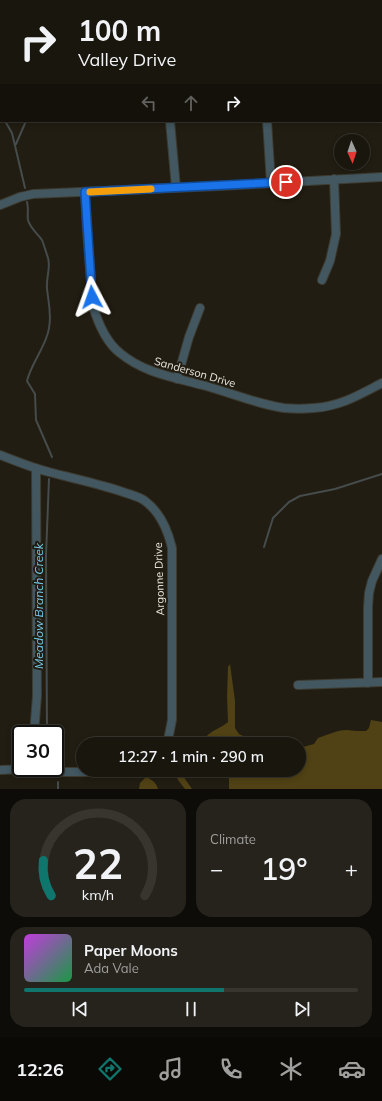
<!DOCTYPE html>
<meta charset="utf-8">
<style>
body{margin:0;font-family:Mulish,sans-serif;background:#26231c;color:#f1f3f6;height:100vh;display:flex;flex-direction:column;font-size:15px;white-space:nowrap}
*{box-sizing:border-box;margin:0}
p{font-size:13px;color:#9f9f9e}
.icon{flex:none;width:22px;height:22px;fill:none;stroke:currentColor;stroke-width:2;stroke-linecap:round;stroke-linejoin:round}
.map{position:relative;height:789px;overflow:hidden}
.drawer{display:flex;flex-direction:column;gap:10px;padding:10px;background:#0e0c08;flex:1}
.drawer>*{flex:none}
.banner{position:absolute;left:0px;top:0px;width:382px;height:122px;box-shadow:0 2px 6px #0003,0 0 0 1px #37352e;background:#19160e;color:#f1f3f6;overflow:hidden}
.needle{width:26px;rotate:177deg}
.controls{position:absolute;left:334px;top:134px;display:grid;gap:8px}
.controls a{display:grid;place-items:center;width:36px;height:36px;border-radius:50%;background:#19160e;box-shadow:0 2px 6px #0003,0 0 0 1px #37352e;font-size:20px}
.speed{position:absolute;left:12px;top:725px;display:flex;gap:8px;font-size:20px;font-weight:700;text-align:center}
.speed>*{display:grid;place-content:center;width:52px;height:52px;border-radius:50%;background:#19160e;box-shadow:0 2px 6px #0003,0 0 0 1px #37352e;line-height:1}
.speed .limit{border:2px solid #111;border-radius:6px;background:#fff;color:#111}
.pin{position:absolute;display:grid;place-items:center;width:34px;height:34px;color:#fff;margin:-17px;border:2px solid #fff;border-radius:50%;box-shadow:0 1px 4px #0007}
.me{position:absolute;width:44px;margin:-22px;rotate:356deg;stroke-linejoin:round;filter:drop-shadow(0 0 3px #0008)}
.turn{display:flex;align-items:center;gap:14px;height:84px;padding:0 12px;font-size:18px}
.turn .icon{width:52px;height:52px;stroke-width:2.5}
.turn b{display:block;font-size:28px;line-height:34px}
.lanes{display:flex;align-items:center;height:38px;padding:0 12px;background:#0003;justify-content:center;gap:20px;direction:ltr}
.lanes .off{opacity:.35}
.big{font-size:30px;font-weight:600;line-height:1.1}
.drawer .widget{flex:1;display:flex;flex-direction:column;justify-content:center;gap:6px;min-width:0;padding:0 14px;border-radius:16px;background:#26231c}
.drawer .dial{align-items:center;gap:0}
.dial svg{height:104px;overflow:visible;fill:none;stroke:#37352e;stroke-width:7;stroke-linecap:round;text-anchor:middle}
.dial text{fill:#f1f3f6;stroke:none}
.song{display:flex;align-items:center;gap:12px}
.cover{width:48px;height:48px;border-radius:6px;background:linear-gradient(135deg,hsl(290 70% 55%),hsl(140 70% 35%))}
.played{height:4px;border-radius:2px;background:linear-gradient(90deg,#0f766e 60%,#37352e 60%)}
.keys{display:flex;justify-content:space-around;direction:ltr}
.heat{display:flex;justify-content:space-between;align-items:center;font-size:22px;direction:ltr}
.drawer .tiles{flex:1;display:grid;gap:10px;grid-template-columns:1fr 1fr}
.widget:last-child{grid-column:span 2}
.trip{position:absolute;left:76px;top:737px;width:230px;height:40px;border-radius:20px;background:#19160e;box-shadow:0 2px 6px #0003,0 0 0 1px #37352e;font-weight:600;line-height:40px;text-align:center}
.tabs{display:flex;height:64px;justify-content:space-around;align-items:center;background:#0a0906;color:#9f9f9e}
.tabs .icon{width:28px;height:28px}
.tabs .current{color:#0f766e}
.tabs b{font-size:18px;color:#f1f3f6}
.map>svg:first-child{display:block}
.forest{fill:#504214}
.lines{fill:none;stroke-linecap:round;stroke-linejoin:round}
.stream{stroke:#464b4c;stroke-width:2}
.minor-casing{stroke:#3d3a2f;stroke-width:10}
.minor{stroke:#425760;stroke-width:8}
.route-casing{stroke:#114b97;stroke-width:10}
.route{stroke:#1a73e8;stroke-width:7}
.slow{stroke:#f59e0b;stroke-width:7}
.labels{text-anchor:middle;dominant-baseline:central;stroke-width:4;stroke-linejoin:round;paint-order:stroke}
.street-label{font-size:11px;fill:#ebe9e2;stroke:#211d12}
.water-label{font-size:12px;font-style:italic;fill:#75cbec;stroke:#211d12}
</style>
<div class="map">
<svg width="382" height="789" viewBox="0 0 382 789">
<rect width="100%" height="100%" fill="#211d12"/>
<!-- forest -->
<path class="forest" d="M230 664 235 701V728L239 734 259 744H211L207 741 206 737C212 730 221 728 228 722L227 696 228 667Z
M371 720 382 722V789H229V770H299V748L314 744 318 738C327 735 337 730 347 730 353 731 360 731 366 731L369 728Z
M174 770H181L183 776 192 789H185L178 780Z
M146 777C152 780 156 782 158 789H139L140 783Z"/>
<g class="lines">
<!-- stream -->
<path class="stream" d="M0 113 1 115
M5 121 12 133 25 188
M16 144 26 121
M27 202C29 209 27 215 28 220 30 228 38 234 42 240 44 245 46 252 48 258 51 268 46 277 47 288 48 301 52 314 49 328 47 345 31 363 27 381L35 394 36 420 52 457
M264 547 273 518 289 502 300 496 335 489 382 474
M47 734 46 555 49 479
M58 789V782"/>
<defs>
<path id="minor" d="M184 1V0
M295 1 296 0
M381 32 382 28
M170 121 176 188
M267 121 271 183
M85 193 87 230 93 306C98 323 106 342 120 353 144 373 173 377 202 385 229 392 256 404 284 408 294 409 304 409 314 408 341 406 359 395 382 383
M0 205 20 197 33 194 219 186 382 177
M322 280 330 261 336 234 334 179
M177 379 189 337 200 308
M0 455C16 461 32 468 49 472 75 479 101 484 126 493 132 495 140 497 145 501 160 512 168 531 172 548V720L169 735 167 744
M368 683V607L369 593 372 581 382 559
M298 685 382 682
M34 734 37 696 36 468
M0 770 25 769 60 772H127L135 770"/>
</defs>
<!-- minor casing -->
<use href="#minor" class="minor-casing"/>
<!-- minor -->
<use href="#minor" class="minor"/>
</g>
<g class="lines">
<defs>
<path id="route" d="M92 297 85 192 286 182"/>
</defs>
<!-- route casing -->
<use href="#route" class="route-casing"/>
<!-- route -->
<use href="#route" class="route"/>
<!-- slow -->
<path class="slow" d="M90 192 151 189"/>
</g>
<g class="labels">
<!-- street labels -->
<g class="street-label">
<text transform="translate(195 372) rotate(16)">Sanderson Drive</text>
<text transform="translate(159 579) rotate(-92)">Argonne Drive</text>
</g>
<!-- water labels -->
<g class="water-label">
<text transform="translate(38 606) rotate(-90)">Meadow Branch Creek</text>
</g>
</g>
</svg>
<div class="controls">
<a><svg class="needle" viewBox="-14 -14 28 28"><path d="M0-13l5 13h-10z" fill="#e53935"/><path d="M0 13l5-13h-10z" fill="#9f9f9e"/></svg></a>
</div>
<div class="speed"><div class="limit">30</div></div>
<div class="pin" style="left:286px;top:182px;background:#d93025"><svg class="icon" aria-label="arrive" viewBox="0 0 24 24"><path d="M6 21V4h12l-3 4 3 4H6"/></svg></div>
<svg class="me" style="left:92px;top:297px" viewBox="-20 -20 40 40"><path d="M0-17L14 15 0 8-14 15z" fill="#1a73e8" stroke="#fff" stroke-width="4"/></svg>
<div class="trip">12:27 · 1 min · 290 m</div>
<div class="banner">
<div class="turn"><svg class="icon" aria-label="right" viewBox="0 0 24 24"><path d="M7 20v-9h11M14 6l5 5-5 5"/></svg><div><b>100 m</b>Valley Drive</div></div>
<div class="lanes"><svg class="icon off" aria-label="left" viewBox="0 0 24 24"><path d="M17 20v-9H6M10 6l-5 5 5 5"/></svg><svg class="icon off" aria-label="ahead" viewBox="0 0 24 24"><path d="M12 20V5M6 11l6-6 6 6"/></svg><svg class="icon" aria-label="right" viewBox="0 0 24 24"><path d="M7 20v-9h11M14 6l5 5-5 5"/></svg></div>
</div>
</div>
<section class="drawer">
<div class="tiles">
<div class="widget dial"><svg viewBox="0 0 100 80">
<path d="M14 69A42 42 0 1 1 86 69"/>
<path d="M14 69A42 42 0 0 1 8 42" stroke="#0f766e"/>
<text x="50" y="56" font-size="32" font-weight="700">22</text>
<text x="50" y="72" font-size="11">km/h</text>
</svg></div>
<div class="widget"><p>Climate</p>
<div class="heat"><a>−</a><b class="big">19°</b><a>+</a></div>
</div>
<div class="widget">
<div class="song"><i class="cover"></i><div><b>Paper Moons</b><p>Ada Vale</p></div></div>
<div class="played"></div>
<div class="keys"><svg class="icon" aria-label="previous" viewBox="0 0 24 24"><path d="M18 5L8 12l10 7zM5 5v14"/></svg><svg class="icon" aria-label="pause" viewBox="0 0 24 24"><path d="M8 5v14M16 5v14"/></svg><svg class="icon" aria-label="next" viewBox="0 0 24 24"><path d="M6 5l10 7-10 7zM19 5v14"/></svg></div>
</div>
</div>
</section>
<nav class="tabs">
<b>12:26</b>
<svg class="icon current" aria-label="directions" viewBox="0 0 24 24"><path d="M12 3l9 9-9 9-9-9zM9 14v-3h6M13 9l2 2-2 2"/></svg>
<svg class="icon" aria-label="music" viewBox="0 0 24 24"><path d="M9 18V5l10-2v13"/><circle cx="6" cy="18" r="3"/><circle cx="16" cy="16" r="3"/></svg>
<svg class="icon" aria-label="phone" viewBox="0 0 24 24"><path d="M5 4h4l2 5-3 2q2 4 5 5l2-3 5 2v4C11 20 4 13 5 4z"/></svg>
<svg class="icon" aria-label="climate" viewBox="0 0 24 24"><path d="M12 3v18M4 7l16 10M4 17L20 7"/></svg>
<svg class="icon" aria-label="car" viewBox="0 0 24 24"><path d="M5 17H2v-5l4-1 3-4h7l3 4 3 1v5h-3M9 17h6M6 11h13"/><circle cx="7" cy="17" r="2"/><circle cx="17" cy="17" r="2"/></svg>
</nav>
